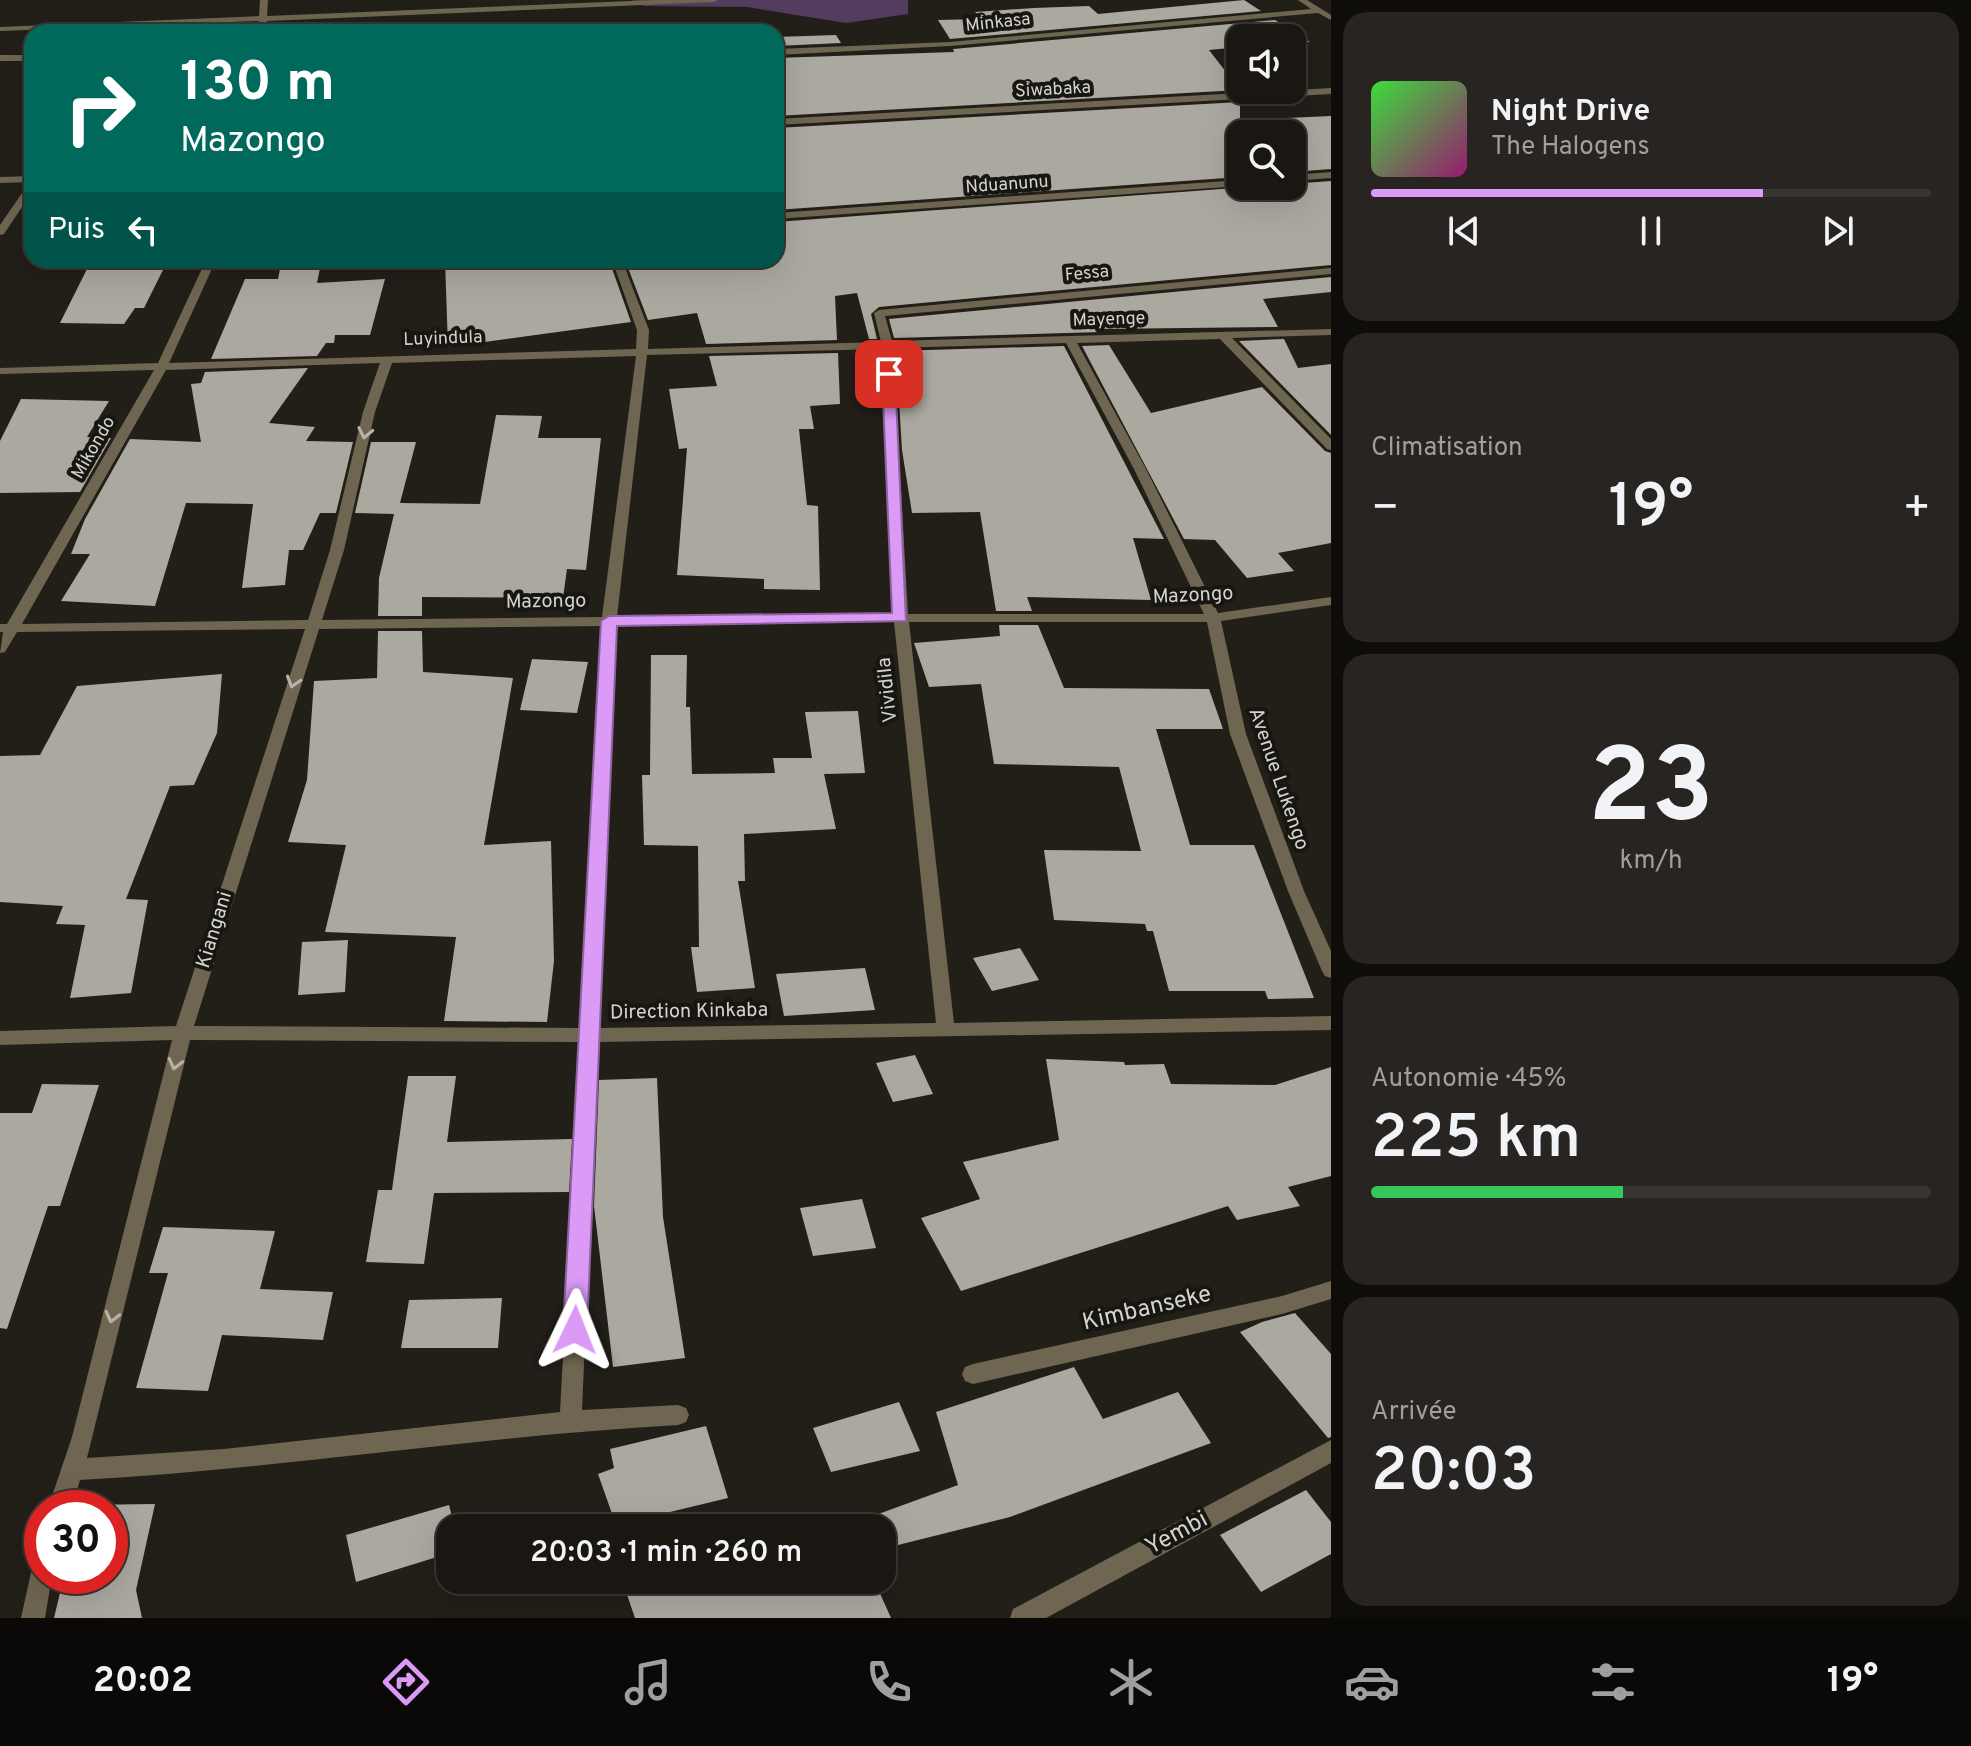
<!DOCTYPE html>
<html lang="fr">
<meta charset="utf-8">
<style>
body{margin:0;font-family:Overpass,sans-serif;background:#272421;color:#f1f3f6;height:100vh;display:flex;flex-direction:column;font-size:30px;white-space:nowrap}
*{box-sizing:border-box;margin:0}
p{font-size:26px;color:#9f9fa0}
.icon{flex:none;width:44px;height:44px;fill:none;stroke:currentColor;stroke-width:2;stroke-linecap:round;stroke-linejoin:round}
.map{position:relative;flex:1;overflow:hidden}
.panel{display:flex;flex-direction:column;gap:12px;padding:12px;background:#0e0d0a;width:640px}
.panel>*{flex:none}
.top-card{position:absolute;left:24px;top:24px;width:760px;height:244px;border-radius:24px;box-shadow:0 8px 32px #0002,0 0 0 2px #383633;background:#00695c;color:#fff;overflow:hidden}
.controls{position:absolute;left:1226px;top:24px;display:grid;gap:16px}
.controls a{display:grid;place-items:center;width:80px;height:80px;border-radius:16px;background:#1a1713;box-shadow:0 8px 32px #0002,0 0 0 2px #383633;font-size:40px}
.speed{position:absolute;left:24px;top:1490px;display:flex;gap:16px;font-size:40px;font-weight:700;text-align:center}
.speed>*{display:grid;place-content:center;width:104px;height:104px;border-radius:50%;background:#1a1713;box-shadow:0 8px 32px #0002,0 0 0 2px #383633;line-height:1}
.speed .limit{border:12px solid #d22;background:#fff;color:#111}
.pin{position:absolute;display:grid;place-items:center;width:68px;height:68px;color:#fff;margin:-34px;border-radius:16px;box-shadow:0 4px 12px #0006}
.me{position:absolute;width:88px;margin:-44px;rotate:2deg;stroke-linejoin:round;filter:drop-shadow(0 0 6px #0008)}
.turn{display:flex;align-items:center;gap:28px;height:168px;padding:0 24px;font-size:36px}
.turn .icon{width:104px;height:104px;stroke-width:2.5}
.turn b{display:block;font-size:56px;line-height:68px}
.then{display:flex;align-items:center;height:76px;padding:0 24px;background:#0003;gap:16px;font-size:30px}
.big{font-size:60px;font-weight:600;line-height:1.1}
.panel .card{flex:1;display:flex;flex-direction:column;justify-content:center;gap:12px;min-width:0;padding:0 28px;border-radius:24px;background:#272421}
.panel .dial{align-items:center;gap:0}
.dial b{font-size:104px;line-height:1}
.song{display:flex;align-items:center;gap:24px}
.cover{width:96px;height:96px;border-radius:12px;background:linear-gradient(135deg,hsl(120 70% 55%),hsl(320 70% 35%))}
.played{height:8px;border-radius:4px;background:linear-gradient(90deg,#da9af6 70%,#383633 70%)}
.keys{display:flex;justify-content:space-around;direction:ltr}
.heat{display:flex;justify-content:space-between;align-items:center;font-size:44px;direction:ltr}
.charge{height:12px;border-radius:6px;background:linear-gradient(90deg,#34c759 45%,#383633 0)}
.trip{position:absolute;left:436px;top:1514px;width:460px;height:80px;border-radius:24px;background:#1a1713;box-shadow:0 8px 32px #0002,0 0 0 2px #383633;font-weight:600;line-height:80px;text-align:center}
.menu{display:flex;height:128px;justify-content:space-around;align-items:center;background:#0a0908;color:#9f9fa0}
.menu .icon{width:56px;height:56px}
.menu .on{color:#da9af6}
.menu b{font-size:36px;color:#f1f3f6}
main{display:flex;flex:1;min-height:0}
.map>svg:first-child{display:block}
.green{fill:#543c5f}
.building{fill:#aba8a0}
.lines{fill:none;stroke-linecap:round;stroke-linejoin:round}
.street{fill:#6e6651;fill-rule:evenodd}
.oneway{stroke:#b5b2a8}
.route{fill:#da9af6;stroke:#8e64a0;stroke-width:2}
.labels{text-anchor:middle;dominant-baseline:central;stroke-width:8;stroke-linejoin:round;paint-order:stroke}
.far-street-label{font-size:18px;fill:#d4d3ce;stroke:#181610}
.street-label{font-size:20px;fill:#d4d3ce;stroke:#181610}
.near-street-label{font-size:24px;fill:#d4d3ce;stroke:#181610}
</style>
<main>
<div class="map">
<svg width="1331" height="1618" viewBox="0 0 1331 1618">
<rect width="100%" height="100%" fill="#221f19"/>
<!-- green -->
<path class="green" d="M632 0H908V14L846 23 747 7 644 6Z"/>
<!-- building -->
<path class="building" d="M1244 0 1261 11 950 39 938 20 982 19 975 12 1034 8 1089 6 1098 14Z
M1275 20 1310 42 1292 43V38H1240V47L1209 50 1240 90 776 116V58L954 52 953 49Z
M836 35 841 43 776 46V37Z
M1240 102V120L1331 116V169L1292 172V134H1240V177L776 210V128Z
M1331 181V265L879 307 871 314 877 339H869L857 293 835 296 837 340 706 344 697 313 648 320 625 260H776V222Z
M445 260H609L631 322 448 347Z
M320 268 317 283 385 279 370 335H335L334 343H326L317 356 211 359 245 279H278L280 269Z
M87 269 163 270 144 308H135L124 324 60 323Z
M1331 277V292L1263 299 1278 327 1099 329 1101 332 894 338 889 319Z
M1284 339 1298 368 1331 364V435L1239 341Z
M1109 345 1151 413 1262 387 1325 451 1331 453V543L1278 553 1294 571 1247 578 1215 540 1184 539 1082 346Z
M1064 346 1164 539 1133 538 1151 600 1027 597 1032 611H996L980 512 912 513 902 450 896 351Z
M838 353 840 404 810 406 814 429H799L807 505 818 506 820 590 764 589V579L677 575 687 448 679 449 669 389 717 386 709 356Z
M308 368 269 423 315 427 306 441 353 442 336 513H320L303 550H289L285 585 242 588 253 504 186 503 155 606 61 601 90 554H71L85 519 130 439 201 442 191 384 201 383 205 372Z
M21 399 109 401 87 437 111 438 80 492 0 493V441Z
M496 415 542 416 538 438H601L586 570 567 569 563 598 422 597V616H378L379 578 394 514 355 513 371 442H416L400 503 480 504Z
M999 625H1038L1064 688 1209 689 1223 729H1156L1190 845H1254L1314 998 1268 999 1265 991H1169L1153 931H1147L1145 924 1054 920 1044 850 1141 851 1119 767 994 764 981 684 929 687 914 643 1000 636Z
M378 631H422L423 672 513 678 484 845 551 841 554 961 547 1022 444 1021 456 937 325 932 346 845 288 842 307 780 314 681 377 678Z
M651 655H687L686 707H690L692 774 775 773 773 758H812L805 712 858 711 865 773 824 774 836 829 744 834 745 881H738L755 988 697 992 691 947H699L698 846 644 845 642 775H650Z
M532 659 588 662 577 713 520 710Z
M222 674 217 733 194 785 170 786 126 899 148 900 131 993 70 998 85 925 56 924 63 906 0 902V756L40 755 77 686Z
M348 940 345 992 298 995 302 942Z
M1020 948 1039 980 992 991 973 958Z
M865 968 875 1010 784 1016 776 974Z
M915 1055 933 1094 893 1102 876 1063Z
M1046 1059 1124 1062 1125 1065 1164 1064 1171 1084 1275 1085 1331 1067V1176L1288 1187 1300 1206 1237 1220 1228 1206 961 1291 921 1218 980 1199 963 1162 1059 1140Z
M408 1076H456L447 1142 572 1139 569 1192 434 1193 424 1264 366 1262 378 1190H392Z
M657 1078 663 1217 685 1358 613 1367 594 1206 599 1080Z
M42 1084 99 1085 60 1206H48L7 1329 0 1328V1113H32Z
M862 1199 876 1248 813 1256 800 1208Z
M163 1227 275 1231 260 1289 333 1292 323 1340 222 1335 208 1391 136 1388 168 1273H149Z
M502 1298 498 1348H401L409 1300Z
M1295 1313 1331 1354V1437L1328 1438 1240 1332 1262 1322Z
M1074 1367 1103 1419 1178 1392 1211 1443 1010 1517 882 1549V1528H840L958 1485 936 1412Z
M899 1402 920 1451 831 1472 813 1428Z
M706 1426 728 1498 616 1525 598 1474 614 1468 610 1449Z
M1306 1490 1331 1522V1554L1261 1592 1220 1535Z
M155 1504 136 1590 142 1618H54L64 1576H110V1508H81L82 1505Z
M449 1505 455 1528H450V1553L356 1582 346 1535Z
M622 1580H874L891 1618H635Z"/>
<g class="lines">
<!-- street -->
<path class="street" d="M260 0H268L267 16 656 0H718L714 2 267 21 265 32 259 30V21L0 31V27L259 16Z
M1298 0H1307L1331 15V20L1318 13 950 46 776 55V49L950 42 1311 9Z
M0 55H32V61H0Z
M1331 88V94L776 125V119Z
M1331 172V178L1292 181V175Z
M32 176V182L0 183V177Z
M1240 180V186L776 219V213Z
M32 182V192L4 234 0 235V225L29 183Z
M206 260H216L169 363 636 349 637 330 612 260H622L649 330 648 349 881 342 874 313 879 310 1331 268V274L885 316 892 341 1331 329V335L1232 338 1331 439V450L1327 449 1220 339 1077 343 1146 469 1218 613 1331 597V605L1221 621 1246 734 1304 891 1331 951V978L1325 976 1322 971 1288 891 1230 734 1207 622H909L954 1023 1331 1016V1030L598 1042 582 1410 678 1405 686 1408 689 1415 686 1422 678 1425C478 1436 280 1469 80 1480L72 1508H48L72 1437 172 1040 0 1045V1031L176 1026 305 629 17 632 5 652 0 653 3 632H0V624H7L154 370 0 374V368L158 363ZM1066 343 1134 469 1204 614H908L893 348ZM882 349 894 614 617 617 647 355ZM636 356 602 617 322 620 344 550 375 412 392 363ZM380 363 363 412 330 550 308 620 22 624 166 370ZM894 622 936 1023 599 1028 616 625ZM602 626 581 1028 194 1026 319 629ZM190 1040 580 1042 560 1412 224 1449 87 1458Z
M1331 1281V1299L1282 1314 973 1384 965 1381 962 1374 965 1367 973 1364 1282 1296Z
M1331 1440V1463L1046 1618H1010L1013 1609Z
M42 1555V1576H52L45 1618H21L34 1559Z"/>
</g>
<!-- one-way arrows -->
<defs><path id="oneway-chevron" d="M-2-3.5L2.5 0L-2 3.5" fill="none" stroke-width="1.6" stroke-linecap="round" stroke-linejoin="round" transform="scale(2)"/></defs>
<g class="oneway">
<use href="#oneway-chevron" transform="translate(365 433) rotate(102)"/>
<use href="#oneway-chevron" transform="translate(293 682) rotate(107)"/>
<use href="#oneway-chevron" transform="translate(175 1064) rotate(104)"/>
<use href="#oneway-chevron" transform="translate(112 1317) rotate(104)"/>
</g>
<!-- route -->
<path class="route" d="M889 370 895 374 906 621 617 626 587 1330 584 1338 575 1341 566 1338 563 1330 601 621 609 616 892 613 882 374Z"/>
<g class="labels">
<!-- far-street labels -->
<g class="far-street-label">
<text transform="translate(998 23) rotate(-6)">Minkasa</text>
<text transform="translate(1053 90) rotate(-3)">Siwabaka</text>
<text transform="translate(1007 185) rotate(-4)">Nduanunu</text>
<text transform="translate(1087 274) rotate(-5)">Fessa</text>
<text transform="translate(1109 320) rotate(-2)">Mayenge</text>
<text transform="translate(443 339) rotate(-2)">Luyindula</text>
<text transform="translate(94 448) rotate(-60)">Mikondo</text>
</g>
<!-- street labels -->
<g class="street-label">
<text transform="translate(1193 596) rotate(-3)">Mazongo</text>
<text transform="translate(546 602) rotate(-1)">Mazongo</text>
<text transform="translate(888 690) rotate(-96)">Vividila</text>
<text transform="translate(1278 779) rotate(71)">Avenue Lukengo</text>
<text transform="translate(215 930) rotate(-73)">Kiangani</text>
<text transform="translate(689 1012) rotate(-1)">Direction Kinkaba</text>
</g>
<!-- near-street labels -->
<g class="near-street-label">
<text transform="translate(1147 1309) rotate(-13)">Kimbanseke</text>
<text transform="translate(1177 1534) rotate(-28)">Yembi</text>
</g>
</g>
</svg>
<div class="controls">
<a><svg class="icon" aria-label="sound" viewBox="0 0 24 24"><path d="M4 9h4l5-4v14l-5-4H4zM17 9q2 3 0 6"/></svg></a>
<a><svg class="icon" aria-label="search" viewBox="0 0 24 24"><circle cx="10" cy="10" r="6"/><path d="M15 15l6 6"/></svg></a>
</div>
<div class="speed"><div class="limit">30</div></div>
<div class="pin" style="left:889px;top:374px;background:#d93025"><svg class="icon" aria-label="arrive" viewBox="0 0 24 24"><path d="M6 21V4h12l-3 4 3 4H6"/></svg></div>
<svg class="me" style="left:575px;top:1330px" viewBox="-20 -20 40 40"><path d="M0-17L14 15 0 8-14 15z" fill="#da9af6" stroke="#fff" stroke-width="4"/></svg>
<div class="trip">20:03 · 1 min · 260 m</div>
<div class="top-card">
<div class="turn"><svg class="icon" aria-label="right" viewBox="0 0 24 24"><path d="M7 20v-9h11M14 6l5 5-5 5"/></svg><div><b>130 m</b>Mazongo</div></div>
<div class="then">Puis<svg class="icon" aria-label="left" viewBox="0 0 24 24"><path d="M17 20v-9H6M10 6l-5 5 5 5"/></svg></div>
</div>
</div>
<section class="panel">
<div class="card">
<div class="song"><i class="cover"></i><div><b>Night Drive</b><p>The Halogens</p></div></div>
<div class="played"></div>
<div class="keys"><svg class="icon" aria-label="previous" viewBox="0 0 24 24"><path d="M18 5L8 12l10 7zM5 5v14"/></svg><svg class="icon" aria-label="pause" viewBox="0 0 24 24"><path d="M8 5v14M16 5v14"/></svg><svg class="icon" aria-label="next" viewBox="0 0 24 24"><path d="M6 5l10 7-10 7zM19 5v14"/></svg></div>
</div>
<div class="card"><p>Climatisation</p>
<div class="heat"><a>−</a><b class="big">19°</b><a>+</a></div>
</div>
<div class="card dial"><b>23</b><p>km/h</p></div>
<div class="card"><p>Autonomie · 45%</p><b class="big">225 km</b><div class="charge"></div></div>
<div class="card"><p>Arrivée</p><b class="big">20:03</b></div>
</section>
</main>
<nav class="menu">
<b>20:02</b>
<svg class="icon on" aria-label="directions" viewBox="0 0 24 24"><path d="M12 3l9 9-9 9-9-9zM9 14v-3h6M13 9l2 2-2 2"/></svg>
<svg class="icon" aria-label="music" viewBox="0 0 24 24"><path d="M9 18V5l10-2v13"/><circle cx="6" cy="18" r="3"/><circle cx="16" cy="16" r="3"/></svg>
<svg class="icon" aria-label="phone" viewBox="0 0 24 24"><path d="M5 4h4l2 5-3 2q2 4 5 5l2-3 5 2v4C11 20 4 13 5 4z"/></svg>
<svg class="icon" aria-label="climate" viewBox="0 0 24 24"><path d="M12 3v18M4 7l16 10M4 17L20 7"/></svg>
<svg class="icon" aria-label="car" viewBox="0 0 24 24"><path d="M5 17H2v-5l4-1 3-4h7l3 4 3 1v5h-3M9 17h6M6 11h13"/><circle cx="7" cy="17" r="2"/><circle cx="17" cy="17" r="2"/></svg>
<svg class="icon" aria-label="filters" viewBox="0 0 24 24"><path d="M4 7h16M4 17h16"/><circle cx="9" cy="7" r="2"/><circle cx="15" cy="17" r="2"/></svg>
<b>19°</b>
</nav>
